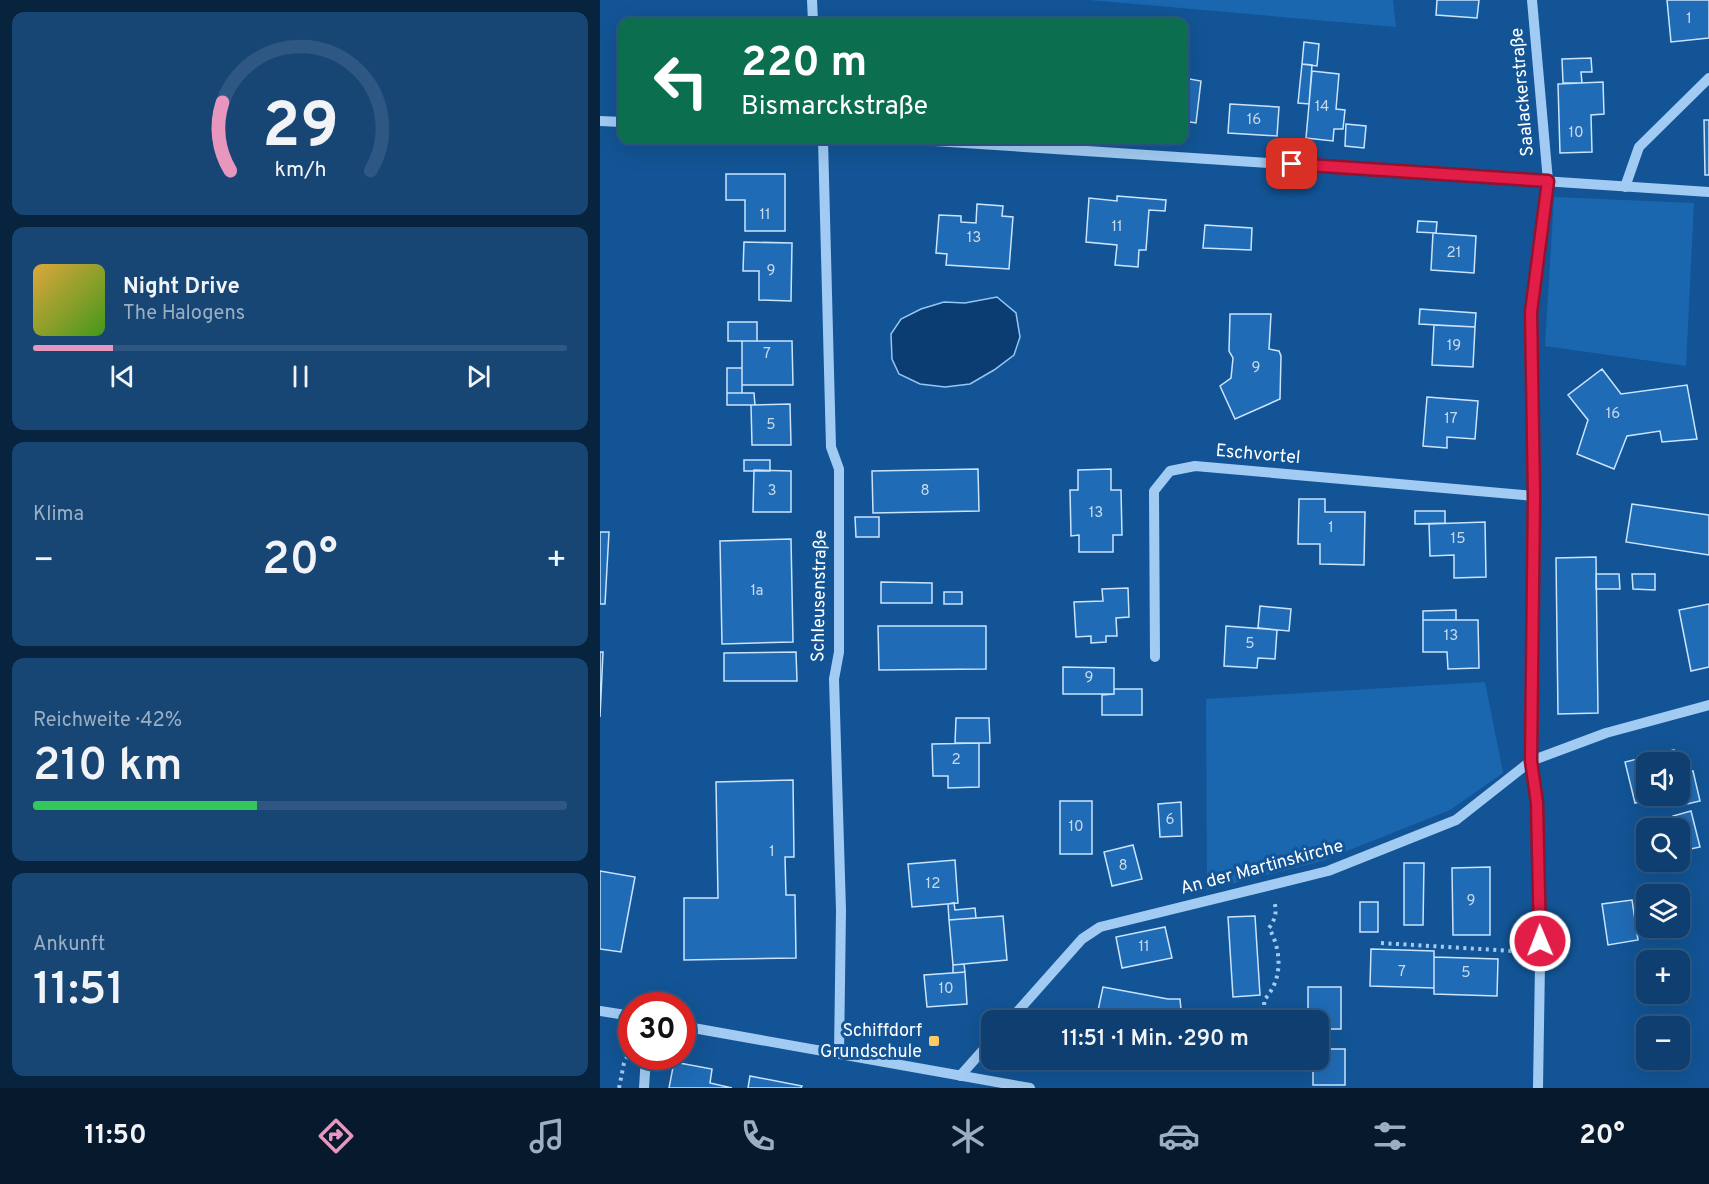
<!DOCTYPE html>
<html lang="de">
<meta charset="utf-8">
<style>
body{margin:0;font-family:Overpass,sans-serif;background:#174675;color:#f1f3f6;height:100vh;display:flex;flex-direction:column;font-size:22px;white-space:nowrap}
*{box-sizing:border-box;margin:0}
p{font-size:20px;color:#9bafc3}
.icon{flex:none;width:33px;height:33px;fill:none;stroke:currentColor;stroke-width:2;stroke-linecap:round;stroke-linejoin:round}
.map{position:relative;flex:1;overflow:hidden}
.details{display:flex;flex-direction:column;gap:12px;padding:12px;background:#08233e;width:600px}
.details>*{flex:none}
.top-card{position:absolute;left:18px;top:18px;width:570px;height:126px;border-radius:12px;box-shadow:0 6px 24px #0002,0 0 0 2px #2e5883;background:#0b6e4f;color:#fff;overflow:hidden}
.buttons{position:absolute;left:1036px;top:752px;display:grid;gap:12px}
.buttons a{display:grid;place-items:center;width:54px;height:54px;border-radius:12px;background:#0e3f70;box-shadow:0 6px 24px #0002,0 0 0 2px #2e5883;font-size:30px}
.speed{position:absolute;left:18px;top:992px;display:flex;gap:12px;font-size:30px;font-weight:700;text-align:center}
.speed>*{display:grid;place-content:center;width:78px;height:78px;border-radius:50%;background:#0e3f70;box-shadow:0 6px 24px #0002,0 0 0 2px #2e5883;line-height:1}
.speed .limit{border:9px solid #d22;background:#fff;color:#111}
.pin{position:absolute;display:grid;place-items:center;width:51px;height:51px;color:#fff;margin:-26px;border-radius:12px;box-shadow:0 3px 9px #0006}
.me{position:absolute;width:66px;margin:-33px;rotate:359deg;stroke-linejoin:round;filter:drop-shadow(0 0 4px #0008)}
.turn{display:flex;align-items:center;gap:21px;height:126px;padding:0 24px;font-size:27px}
.turn .icon{width:78px;height:78px;stroke-width:2.5}
.turn b{display:block;font-size:42px;line-height:51px}
.big{font-size:45px;font-weight:600;line-height:1.1}
.details .widget{flex:1;display:flex;flex-direction:column;justify-content:center;gap:9px;min-width:0;padding:0 21px;border-radius:12px;background:#174675}
.details .dial{align-items:center;gap:0}
.dial svg{height:156px;overflow:visible;fill:none;stroke:#2e5883;stroke-width:7;stroke-linecap:round;text-anchor:middle}
.dial text{fill:#f1f3f6;stroke:none}
.song{display:flex;align-items:center;gap:18px}
.cover{width:72px;height:72px;border-radius:9px;background:linear-gradient(135deg,hsl(40 70% 55%),hsl(100 70% 35%))}
.played{height:6px;border-radius:3px;background:linear-gradient(90deg,#e797bd 15%,#2e5883 15%)}
.keys{display:flex;justify-content:space-around;direction:ltr}
.heat{display:flex;justify-content:space-between;align-items:center;font-size:33px;direction:ltr}
.charge{height:9px;border-radius:4px;background:linear-gradient(90deg,#34c759 42%,#2e5883 0)}
.trip{position:absolute;left:381px;top:1010px;width:348px;height:60px;border-radius:12px;background:#0e3f70;box-shadow:0 6px 24px #0002,0 0 0 2px #2e5883;font-weight:600;line-height:60px;text-align:center}
.menu{display:flex;height:96px;justify-content:space-around;align-items:center;background:#06192d;color:#9bafc3}
.menu .icon{width:42px;height:42px}
.menu .on{color:#e797bd}
.menu b{font-size:27px;color:#f1f3f6}
main{display:flex;flex:1;min-height:0}
.map>svg:first-child{display:block}
.green{fill:#1a67b0}
.water{fill:#0b3d72;stroke:#94c7f6;stroke-width:1.5}
.building{fill:#206bb5;stroke:#cae4fd;stroke-width:1.5}
.lines{fill:none;stroke-linecap:round;stroke-linejoin:round}
.path{stroke:#a2cbf3;stroke-width:4;stroke-dasharray:3 4.5;stroke-linecap:butt}
.minor{stroke:#a2cbf3;stroke-width:10}
.route-casing{stroke:#92132f;stroke-width:15}
.route{stroke:#e11d48;stroke-width:10}
.poi-dot{fill:#ffc964;stroke:#125495;stroke-width:2}
.labels{text-anchor:middle;dominant-baseline:central;stroke-width:6;stroke-linejoin:round;paint-order:stroke}
.number-label{font-size:15px;fill:#c7daec}
.street-label{font-size:18px;fill:#fff;stroke:#125495}
.poi-label{font-size:18px;fill:#fff;stroke:#125495;text-anchor:end}
</style>
<main>
<section class="details">
<div class="widget dial"><svg viewBox="0 0 100 80">
<path d="M14 69A42 42 0 1 1 86 69"/>
<path d="M14 69A42 42 0 0 1 10 34" stroke="#e797bd"/>
<text x="50" y="56" font-size="32" font-weight="700">29</text>
<text x="50" y="72" font-size="11">km/h</text>
</svg></div>
<div class="widget">
<div class="song"><i class="cover"></i><div><b>Night Drive</b><p>The Halogens</p></div></div>
<div class="played"></div>
<div class="keys"><svg class="icon" aria-label="previous" viewBox="0 0 24 24"><path d="M18 5L8 12l10 7zM5 5v14"/></svg><svg class="icon" aria-label="pause" viewBox="0 0 24 24"><path d="M8 5v14M16 5v14"/></svg><svg class="icon" aria-label="next" viewBox="0 0 24 24"><path d="M6 5l10 7-10 7zM19 5v14"/></svg></div>
</div>
<div class="widget"><p>Klima</p>
<div class="heat"><a>−</a><b class="big">20°</b><a>+</a></div>
</div>
<div class="widget"><p>Reichweite · 42%</p><b class="big">210 km</b><div class="charge"></div></div>
<div class="widget"><p>Ankunft</p><b class="big">11:51</b></div>
</section>
<div class="map">
<svg width="1109" height="1088" viewBox="0 0 1109 1088">
<rect width="100%" height="100%" fill="#125495"/>
<!-- green -->
<path class="green" d="M489 0H793L796 27Z
M954 197 1094 203 1086 366 945 346Z
M885 682 903 773 850 810 722 861 607 890 606 699Z"/>
<!-- water -->
<path class="water" d="M397 297 416 313 420 337 414 355 394 370 370 384 345 387 320 384 299 374 292 359 291 334 301 319 321 309 344 302 365 303Z"/>
<!-- building -->
<path class="building" d="M837 0H879L877 18 836 15Z
M1067 0H1109V38L1071 42Z
M314 19 356 22H314Z
M704 42 719 44 717 66 702 64Z
M991 58 992 72H981L982 83H963L962 59Z
M702 64 712 65 709 104 698 103Z
M712 71 739 74 736 109 745 110 743 129H734L733 141 706 138Z
M584 78 601 81 596 123 584 121Z
M1003 82 1004 114 991 115 992 152 960 153 958 84Z
M630 104 679 107 677 136 628 133Z
M1104 120H1109V175H1105Z
M746 124 766 126 764 148 745 146Z
M126 174H185V231H145V200H126Z
M517 196 566 200 565 211 549 210 546 250H539L538 267 515 265 517 245 486 242 489 198 517 201Z
M377 204 403 206 402 216 413 217 409 269 346 265 347 254 336 253 339 215 361 216V222L376 223Z
M818 221 837 222 836 233 817 232Z
M605 225 652 228 651 250 603 248Z
M833 233 876 236 874 273 831 270Z
M144 242 192 243 191 301 159 300V271H143Z
M820 309 876 313 875 327 819 324Z
M630 314H671L669 349 679 351 681 356 680 399 635 419 620 386 631 378 633 358 629 351Z
M128 322H157V341H128Z
M834 325 875 327 873 367 832 365Z
M142 341H192L193 385H142Z
M127 368H142V393H127Z
M1002 369 1021 394 1087 385 1097 439 1062 442 1060 431 1027 436 1014 469 977 454 988 420 968 395Z
M127 393H154L155 405H127Z
M827 397 878 401 875 439 847 437V448L823 446Z
M190 404 191 445H152L151 405Z
M144 460H170V471H144Z
M378 469 379 511 273 513 272 471Z
M511 469V490H521L522 535H513V552H479V535L471 536 470 490H478V470Z
M154 470 191 471V512H153Z
M699 499H725V512H765L764 565 720 564V544H698Z
M1032 504 1109 515V555L1026 542Z
M815 511H845V523L815 524Z
M255 517H279V537H256Z
M885 522 886 577 854 578V555L830 556 829 524Z
M0 532H9L5 604H0Z
M191 539 193 642 122 644 120 541Z
M996 557 998 713 958 714 956 558Z
M996 574H1019L1020 589H996Z
M1032 574H1055V590L1033 589Z
M281 582 332 583V603H281Z
M528 588 529 617 516 618 517 636H506V642L491 643V636L476 637 474 602 503 601 502 589Z
M344 592H362V604H344Z
M1109 604V667L1091 671 1079 610Z
M660 606 691 609 689 631 658 628Z
M856 610V620H823V611Z
M823 620H878L879 668 848 669 847 652H823Z
M278 626H386V669L279 670Z
M626 626 677 630 675 659 658 658 657 668 624 666Z
M0 652H3L0 717Z
M196 652 197 681H124V653Z
M463 667 514 668V694H463Z
M514 689H542V715H502V695L514 694Z
M356 718H389L390 743H355Z
M379 743V787L348 788V776H333L332 744Z
M1074 750 1077 762H1047V795H1068L1035 803 1025 762Z
M1093 771 1100 801 1078 806 1076 795H1080V792L1084 791 1080 774Z
M193 780 194 857H185L186 895H195L196 958 84 960V898H118L116 782Z
M460 801H492V854H460Z
M581 802 582 836 560 837 558 804Z
M1091 811 1100 847 1081 851 1080 828H1076L1073 816Z
M533 845 542 879 512 886 504 852Z
M355 860 358 903 312 907 308 864Z
M804 863H824L823 925H804Z
M890 867V935H853L852 868Z
M0 871 35 877 21 952 0 949Z
M1032 900 1038 940 1008 945 1002 904Z
M760 902H778V932H760Z
M354 903 355 910 375 908 376 918 349 920 348 904Z
M403 916 407 960 353 965 349 920Z
M655 916 660 995 633 997 628 917Z
M565 927 572 958 522 968 516 937Z
M771 949 834 951V988L770 986Z
M834 957 898 959 897 996 834 994Z
M364 964 365 972 353 973V965Z
M365 972 367 1004 327 1007 324 975Z
M503 987 568 999H580L582 1020H496Z
M708 987H741V1029H718V1020H708Z
M718 1049H745V1085H713V1059H718Z
M609 1059H638L637 1066Z
M74 1062 112 1069 110 1083 132 1088H69Z
M150 1076 202 1086 201 1088H148Z"/>
<g class="lines">
<!-- path -->
<path class="path" d="M781 943 913 951 923 956
M665 1020 664 1000C683 980 682 951 669 928 676 918 677 912 674 900
M19 1088 24 1063 28 1055"/>
<!-- minor -->
<path class="minor" d="M212 0 213 22
M932 0 948 181 931 312 934 496 931 761 937 803 940 964 938 1088
M0 121 22 122
M223 140 231 447 239 469V652L234 679 241 910 239 1054
M319 140 1109 192
M1025 187 1039 147 1109 78
M555 657 554 491 570 471 595 466 934 496
M0 1011 32 1016
M410 1020 482 939 500 927 728 871 856 820 931 761 1006 733 1109 705
M82 1026 430 1088
M360 1076 392 1040
M44 1088 46 1056"/>
</g>
<g class="lines">
<defs>
<path id="route" d="M692 164 948 181 931 312 934 496 931 761 937 803 940 941"/>
</defs>
<!-- route casing -->
<use href="#route" class="route-casing"/>
<!-- route -->
<use href="#route" class="route"/>
</g>
<!-- markers -->
<rect class="poi-dot" x="328" y="1035" width="12" height="12" rx="3"/>
<g class="labels">
<!-- number labels -->
<g class="number-label">
<text x="1089" y="19">1</text>
<text x="722" y="107">14</text>
<text x="654" y="120">16</text>
<text x="976" y="133">10</text>
<text x="165" y="215">11</text>
<text x="517" y="227">11</text>
<text x="374" y="238">13</text>
<text x="854" y="253">21</text>
<text x="171" y="271">9</text>
<text x="854" y="346">19</text>
<text x="167" y="354">7</text>
<text x="656" y="368">9</text>
<text x="1013" y="414">16</text>
<text x="851" y="419">17</text>
<text x="171" y="425">5</text>
<text x="172" y="491">3</text>
<text x="325" y="491">8</text>
<text x="496" y="513">13</text>
<text x="731" y="528">1</text>
<text x="858" y="539">15</text>
<text x="157" y="591">1a</text>
<text x="851" y="636">13</text>
<text x="650" y="644">5</text>
<text x="489" y="678">9</text>
<text x="356" y="760">2</text>
<text x="570" y="820">6</text>
<text x="476" y="827">10</text>
<text x="172" y="852">1</text>
<text x="523" y="866">8</text>
<text x="333" y="884">12</text>
<text x="871" y="901">9</text>
<text x="544" y="947">11</text>
<text x="802" y="972">7</text>
<text x="866" y="973">5</text>
<text x="346" y="989">10</text>
</g>
<!-- street labels -->
<g class="street-label">
<text transform="translate(923 92) rotate(-95)">Saalackerstraße</text>
<text transform="translate(658 455) rotate(5)">Eschvortel</text>
<text transform="translate(220 596) rotate(-89)">Schleusenstraße</text>
<text transform="translate(662 868) rotate(-15)">An der Martinskirche</text>
</g>
<!-- poi labels -->
<g class="poi-label">
<text x="322" y="1031">Schiffdorf<tspan x="322" dy="21">Grundschule</tspan></text>
</g>
</g>
</svg>
<div class="buttons">
<a><svg class="icon" aria-label="sound" viewBox="0 0 24 24"><path d="M4 9h4l5-4v14l-5-4H4zM17 9q2 3 0 6"/></svg></a>
<a><svg class="icon" aria-label="search" viewBox="0 0 24 24"><circle cx="10" cy="10" r="6"/><path d="M15 15l6 6"/></svg></a>
<a><svg class="icon" aria-label="layers" viewBox="0 0 24 24"><path d="M12 4l9 5-9 5-9-5zM3 14l9 5 9-5"/></svg></a>
<a>+</a>
<a>−</a>
</div>
<div class="speed"><div class="limit">30</div></div>
<div class="pin" style="left:692px;top:164px;background:#d93025"><svg class="icon" aria-label="arrive" viewBox="0 0 24 24"><path d="M6 21V4h12l-3 4 3 4H6"/></svg></div>
<svg class="me" style="left:940px;top:941px" viewBox="-20 -20 40 40"><circle r="17" fill="#e11d48" stroke="#fff" stroke-width="3"/><path d="M0-11L8 9 0 5-8 9z" fill="#fff"/></svg>
<div class="trip">11:51 · 1 Min. · 290 m</div>
<div class="top-card">
<div class="turn"><svg class="icon" aria-label="left" viewBox="0 0 24 24"><path d="M17 20v-9H6M10 6l-5 5 5 5"/></svg><div><b>220 m</b>Bismarckstraße</div></div>
</div>
</div>
</main>
<nav class="menu">
<b>11:50</b>
<svg class="icon on" aria-label="directions" viewBox="0 0 24 24"><path d="M12 3l9 9-9 9-9-9zM9 14v-3h6M13 9l2 2-2 2"/></svg>
<svg class="icon" aria-label="music" viewBox="0 0 24 24"><path d="M9 18V5l10-2v13"/><circle cx="6" cy="18" r="3"/><circle cx="16" cy="16" r="3"/></svg>
<svg class="icon" aria-label="phone" viewBox="0 0 24 24"><path d="M5 4h4l2 5-3 2q2 4 5 5l2-3 5 2v4C11 20 4 13 5 4z"/></svg>
<svg class="icon" aria-label="climate" viewBox="0 0 24 24"><path d="M12 3v18M4 7l16 10M4 17L20 7"/></svg>
<svg class="icon" aria-label="car" viewBox="0 0 24 24"><path d="M5 17H2v-5l4-1 3-4h7l3 4 3 1v5h-3M9 17h6M6 11h13"/><circle cx="7" cy="17" r="2"/><circle cx="17" cy="17" r="2"/></svg>
<svg class="icon" aria-label="filters" viewBox="0 0 24 24"><path d="M4 7h16M4 17h16"/><circle cx="9" cy="7" r="2"/><circle cx="15" cy="17" r="2"/></svg>
<b>20°</b>
</nav>
